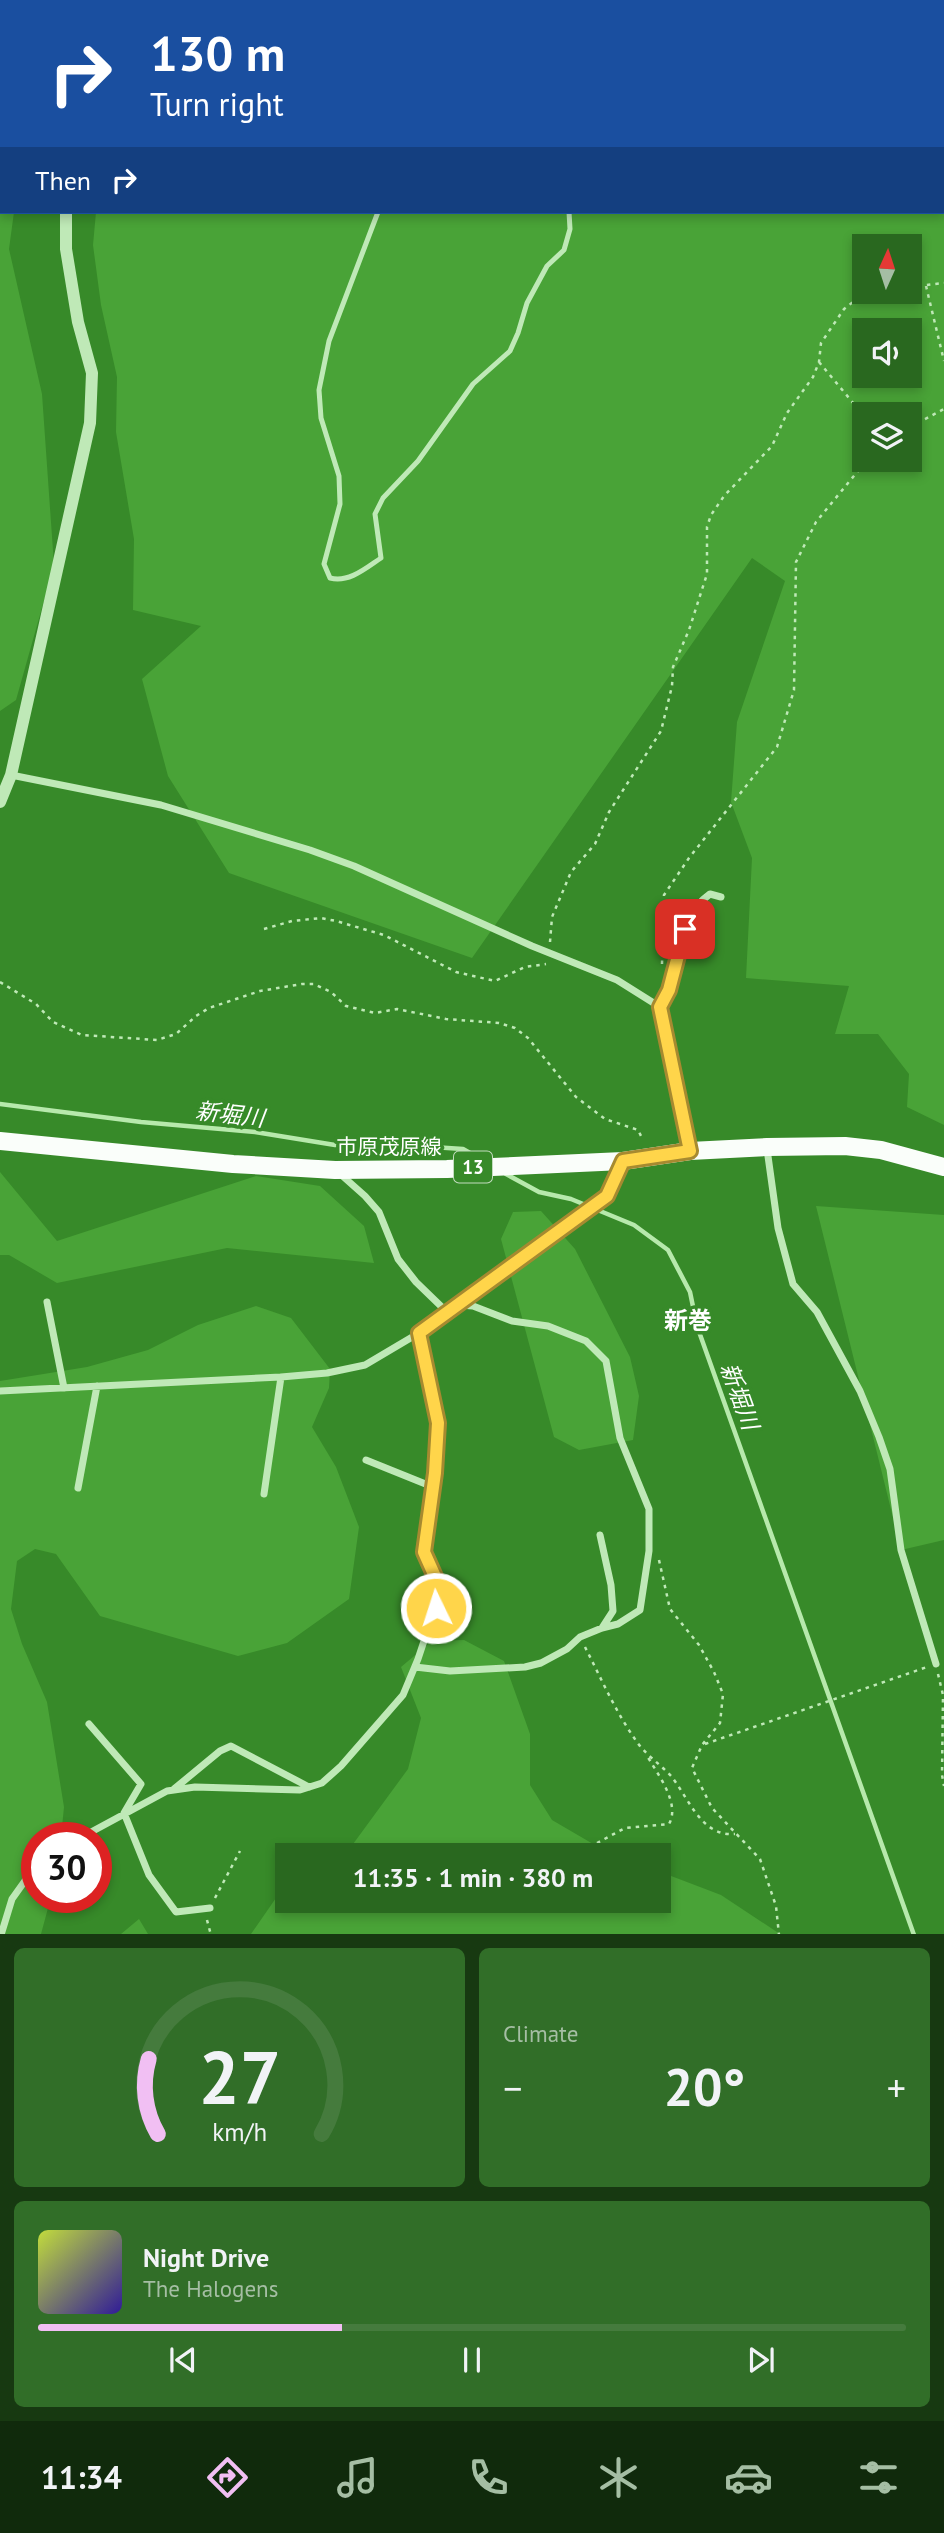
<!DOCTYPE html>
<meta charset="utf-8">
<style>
body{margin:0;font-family:"PT Sans","Noto Sans JP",sans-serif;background:#316e28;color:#f1f3f6;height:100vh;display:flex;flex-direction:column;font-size:26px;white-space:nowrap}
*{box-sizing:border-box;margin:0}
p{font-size:23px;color:#a5bea4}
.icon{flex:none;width:38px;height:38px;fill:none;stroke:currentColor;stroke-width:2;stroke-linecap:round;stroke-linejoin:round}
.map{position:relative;height:1934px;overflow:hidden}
.panel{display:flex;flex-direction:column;gap:14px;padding:14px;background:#173911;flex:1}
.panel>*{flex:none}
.hud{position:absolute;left:0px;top:0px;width:945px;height:214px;box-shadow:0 4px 10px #0003;background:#1a4fa0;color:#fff;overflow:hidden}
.needle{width:46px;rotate:3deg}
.tools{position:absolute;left:852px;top:234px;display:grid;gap:14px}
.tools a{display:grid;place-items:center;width:70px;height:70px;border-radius:0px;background:#29681f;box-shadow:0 4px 10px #0003;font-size:35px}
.speed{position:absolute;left:21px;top:1822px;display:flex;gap:14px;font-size:35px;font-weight:700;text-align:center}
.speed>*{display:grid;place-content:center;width:91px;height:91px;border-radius:50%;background:#29681f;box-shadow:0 4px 10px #0003;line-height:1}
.speed .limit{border:10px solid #d22;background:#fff;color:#111}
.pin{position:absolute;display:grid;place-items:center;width:60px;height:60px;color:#fff;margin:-30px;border-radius:14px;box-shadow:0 4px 10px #0006}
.me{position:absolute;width:77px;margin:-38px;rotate:356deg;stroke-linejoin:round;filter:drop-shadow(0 0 5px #0008)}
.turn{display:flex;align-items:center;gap:24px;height:147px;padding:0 35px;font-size:32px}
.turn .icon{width:91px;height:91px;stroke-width:2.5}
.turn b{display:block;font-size:49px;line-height:60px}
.then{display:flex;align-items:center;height:66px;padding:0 35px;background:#0003;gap:14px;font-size:26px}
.big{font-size:52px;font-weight:800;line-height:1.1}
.panel .card{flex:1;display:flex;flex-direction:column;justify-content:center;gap:10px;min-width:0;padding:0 24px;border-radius:10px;background:#316e28}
.panel .dial{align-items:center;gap:0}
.dial svg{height:182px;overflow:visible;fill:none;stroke:#457b3d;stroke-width:7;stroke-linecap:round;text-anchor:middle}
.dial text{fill:#f1f3f6;stroke:none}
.song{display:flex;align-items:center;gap:21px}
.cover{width:84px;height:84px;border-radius:10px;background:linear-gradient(135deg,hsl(70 70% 55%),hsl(250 70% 35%))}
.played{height:7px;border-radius:4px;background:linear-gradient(90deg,#f1bff3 35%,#457b3d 35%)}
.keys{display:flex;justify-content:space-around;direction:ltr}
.heat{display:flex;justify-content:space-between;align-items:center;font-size:38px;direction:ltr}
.panel .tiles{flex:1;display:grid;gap:14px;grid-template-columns:1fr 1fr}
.card:last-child{grid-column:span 2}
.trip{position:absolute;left:275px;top:1843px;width:396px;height:70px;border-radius:0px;background:#29681f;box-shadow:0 4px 10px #0003;font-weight:800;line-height:70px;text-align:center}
.tab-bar{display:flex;height:112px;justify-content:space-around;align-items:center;background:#102a0c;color:#a5bea4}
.tab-bar .icon{width:49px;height:49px}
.tab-bar .on{color:#f1bff3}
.tab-bar b{font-size:32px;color:#f1f3f6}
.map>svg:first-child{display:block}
.green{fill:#49a337;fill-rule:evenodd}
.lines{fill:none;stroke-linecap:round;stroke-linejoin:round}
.stream{stroke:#b7e9ac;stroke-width:4.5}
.path{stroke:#bfe9b7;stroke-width:2.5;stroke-dasharray:3.5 5;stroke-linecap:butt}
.service{stroke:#bfe9b7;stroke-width:5}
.minor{stroke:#bfe9b7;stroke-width:7}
.tertiary{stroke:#bfe9b7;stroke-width:12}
.primary{stroke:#fafefa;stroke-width:18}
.route-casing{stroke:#a68a30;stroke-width:18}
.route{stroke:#ffd54a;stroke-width:12}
.labels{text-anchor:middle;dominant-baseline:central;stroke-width:7;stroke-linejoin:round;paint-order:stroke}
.shield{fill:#378a29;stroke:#c3dcbf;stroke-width:2}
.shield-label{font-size:19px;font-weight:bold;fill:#fff}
.street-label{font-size:21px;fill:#fff;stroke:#378a29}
.water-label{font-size:23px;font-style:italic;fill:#fff;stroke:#378a29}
.quarter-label{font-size:24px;font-weight:bold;fill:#fff;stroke:#378a29}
</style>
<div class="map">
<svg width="944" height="1935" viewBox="0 0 944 1935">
<rect width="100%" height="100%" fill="#378a29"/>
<!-- green -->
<path class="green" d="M0 0H29L2 2V212H14L9 249 42 394 54 565 16 700 0 711Z
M230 0H944V1125L907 1107 909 1074 878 1034H835L849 986 746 978 752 858 731 802 737 722 785 581 752 558 472 958 229 873 168 776 142 679 201 626 133 610 134 539 116 432 117 377 101 305 93 245 96 212H943V2H229ZM864 247H910V292H864ZM864 331H910V376H864ZM864 415H910V460H864Z
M0 1172 57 1241 256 1176 320 1186 364 1226 374 1263 227 1248 57 1283 9 1255H0Z
M816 1206 944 1215V1540L901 1550Z
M541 1211 575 1249 630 1357 639 1396 633 1440 579 1450 554 1437 501 1239 513 1212Z
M256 1306 291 1318 330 1369 329 1388 312 1427 336 1467 359 1527 349 1599 287 1643 238 1656 100 1616 56 1554 35 1549 17 1561 11 1609 22 1644 47 1702 64 1807 61 1837 37 1838V1897H51L41 1934H0V1381L87 1367 148 1350 198 1325Z
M464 1640 504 1661 530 1734V1785L552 1820 600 1848 618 1855H345L408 1769 421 1718 401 1667 432 1641Z
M658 1871 721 1895 780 1934H251L287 1882V1900H658Z
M139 1919 148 1934H121Z"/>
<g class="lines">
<!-- stream -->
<path class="stream" d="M0 1104 141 1122 255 1132 335 1145 371 1143 463 1149 484 1161
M506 1174 539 1192 571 1199 634 1225 668 1250 690 1292 697 1326 914 1935"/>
<!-- path -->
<path class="path" d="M926 286 944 361
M910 287 944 283
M819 362 864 416
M910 427 944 409
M264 929 292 921 321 918 336 921 384 935 456 972 495 981 525 967 546 964
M550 942 552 917 571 872 595 844 609 812 661 731 672 686 673 667 689 630 707 574V527L711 515 724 496 772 446 787 413 813 377 819 362 821 343 844 309 858 298 873 292
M662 964 664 895 689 858 777 747 794 690 796 562 816 522 867 460
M0 982 36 1004 53 1022 82 1035 157 1040 176 1034 196 1016 209 1008 260 991 302 984H314L331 992 346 1006 375 1013 397 1009 446 1019 499 1023 515 1028 528 1038 576 1097 605 1119 638 1130 643 1140
M659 1560 670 1609 699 1645 714 1672 723 1694 720 1723 702 1745 692 1768 712 1808 760 1859 776 1906 779 1935
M585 1647C601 1678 616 1713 637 1742 646 1755 660 1764 671 1776 689 1798 701 1837 735 1834
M938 1674 943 1695 942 1775 944 1786
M705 1744 927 1667
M597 1843 625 1828 669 1824C681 1803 656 1772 646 1754
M215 1898 240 1851
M207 1920 211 1935"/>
<!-- service -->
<path class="service" d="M610 2 612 0
M378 212 329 341 319 390 321 418 339 476 340 504 324 564 330 578C349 583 366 568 381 558L375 514 383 498 418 461 473 384 510 351 518 333 527 303 547 266 564 250 570 229 569 212"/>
<!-- minor -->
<path class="minor" d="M11 775 161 805 310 850 354 866 532 946 617 980 660 1007
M767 1149 778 1228 793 1284 817 1312 860 1391 879 1437 890 1469 901 1550 936 1664
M690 1151 660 1007C679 972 675 918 710 894L721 897
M338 1172 365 1196 379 1212 398 1259 416 1282 448 1313
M47 1302 64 1388
M0 1391 281 1377 327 1373 365 1365 419 1333 607 1196 622 1162
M366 1460 433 1487
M78 1488 97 1386
M264 1494 281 1377
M600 1535 611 1585 613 1611 602 1628
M415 1667 450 1671 525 1667 541 1663 567 1649 580 1637 602 1628 618 1624 640 1610 649 1551V1509L620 1438 606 1361 586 1341 548 1326 512 1321 473 1306 460 1305
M89 1724 141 1784 124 1813 149 1875 176 1912 210 1908
M174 1789 220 1751 231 1746 309 1787
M80 1838 167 1791 195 1787 300 1790 322 1783 341 1766 403 1695 418 1659 441 1590 424 1552 435 1473 438 1423 419 1333
M1 1935 12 1899 37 1864"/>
<!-- tertiary -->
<path class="tertiary" d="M199 2 200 0
M0 802 11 775 90 423 92 373 78 322 66 249V212"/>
<!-- primary -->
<path class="primary" d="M0 1141 233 1164 335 1170 447 1169 623 1161 690 1151 767 1147 845 1146 881 1150 944 1167"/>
</g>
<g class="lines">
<defs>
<path id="route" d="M436 1608 441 1590 424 1552 435 1473 438 1423 419 1333 607 1196 623 1161 690 1151 660 1007 669 990 685 929"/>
</defs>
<!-- route casing -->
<use href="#route" class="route-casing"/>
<!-- route -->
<use href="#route" class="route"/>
</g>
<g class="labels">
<!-- shield labels -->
<rect class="shield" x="454" y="1151.5" width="38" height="31" rx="5"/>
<g class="shield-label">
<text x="473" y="1167">13</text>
</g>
<!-- street labels -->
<g class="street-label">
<text x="389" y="1146">市原茂原線</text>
</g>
<!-- water labels -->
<g class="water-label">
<text transform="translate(230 1114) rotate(7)">新堀川</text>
<text transform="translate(740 1396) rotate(70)">新堀川</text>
</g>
<!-- quarter labels -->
<g class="quarter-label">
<text x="688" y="1320">新巻</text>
</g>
</g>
</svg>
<div class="tools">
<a><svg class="needle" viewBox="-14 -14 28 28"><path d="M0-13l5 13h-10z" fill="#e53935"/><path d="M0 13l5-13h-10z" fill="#a5bea4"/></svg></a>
<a><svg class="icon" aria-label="sound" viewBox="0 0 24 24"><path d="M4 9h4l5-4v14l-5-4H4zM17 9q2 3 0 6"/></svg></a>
<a><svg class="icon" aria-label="layers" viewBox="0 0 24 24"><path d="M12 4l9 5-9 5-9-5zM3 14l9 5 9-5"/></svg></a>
</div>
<div class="speed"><div class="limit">30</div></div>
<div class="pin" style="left:685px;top:929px;background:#d93025"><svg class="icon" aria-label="arrive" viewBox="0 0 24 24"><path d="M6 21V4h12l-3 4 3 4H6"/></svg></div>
<svg class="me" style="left:436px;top:1608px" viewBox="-20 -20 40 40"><circle r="17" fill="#ffd54a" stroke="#fff" stroke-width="3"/><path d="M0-11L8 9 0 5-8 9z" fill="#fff"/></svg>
<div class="trip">11:35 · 1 min · 380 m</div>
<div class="hud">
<div class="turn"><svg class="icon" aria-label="right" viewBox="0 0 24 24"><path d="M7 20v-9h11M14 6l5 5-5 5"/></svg><div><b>130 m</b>Turn right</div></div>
<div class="then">Then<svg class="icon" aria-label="right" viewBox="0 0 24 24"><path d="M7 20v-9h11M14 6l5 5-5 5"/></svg></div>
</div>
</div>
<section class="panel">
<div class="tiles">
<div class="card dial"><svg viewBox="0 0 100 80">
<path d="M14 69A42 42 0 1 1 86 69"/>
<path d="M14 69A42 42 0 0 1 10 36" stroke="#f1bff3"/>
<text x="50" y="56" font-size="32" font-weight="700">27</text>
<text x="50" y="72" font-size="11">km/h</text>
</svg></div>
<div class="card"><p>Climate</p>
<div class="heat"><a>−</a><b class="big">20°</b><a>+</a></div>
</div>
<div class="card">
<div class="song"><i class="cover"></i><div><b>Night Drive</b><p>The Halogens</p></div></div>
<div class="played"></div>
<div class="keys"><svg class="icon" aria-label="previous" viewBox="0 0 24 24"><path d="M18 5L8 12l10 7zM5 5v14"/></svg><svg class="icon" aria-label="pause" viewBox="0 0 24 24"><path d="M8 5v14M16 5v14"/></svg><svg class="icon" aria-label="next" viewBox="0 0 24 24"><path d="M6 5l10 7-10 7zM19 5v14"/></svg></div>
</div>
</div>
</section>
<nav class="tab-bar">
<b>11:34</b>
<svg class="icon on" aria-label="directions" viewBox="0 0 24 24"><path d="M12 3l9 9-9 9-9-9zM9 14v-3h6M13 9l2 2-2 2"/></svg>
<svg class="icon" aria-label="music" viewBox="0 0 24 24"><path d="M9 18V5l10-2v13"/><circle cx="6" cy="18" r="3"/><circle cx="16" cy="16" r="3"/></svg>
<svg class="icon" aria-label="phone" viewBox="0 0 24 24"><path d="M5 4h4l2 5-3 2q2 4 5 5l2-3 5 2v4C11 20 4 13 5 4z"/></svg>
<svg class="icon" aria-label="climate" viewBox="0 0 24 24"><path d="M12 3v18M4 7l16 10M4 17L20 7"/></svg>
<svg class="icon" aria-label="car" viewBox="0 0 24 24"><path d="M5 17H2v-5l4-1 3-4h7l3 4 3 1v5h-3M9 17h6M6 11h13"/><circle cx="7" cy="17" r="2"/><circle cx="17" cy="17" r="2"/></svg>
<svg class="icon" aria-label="filters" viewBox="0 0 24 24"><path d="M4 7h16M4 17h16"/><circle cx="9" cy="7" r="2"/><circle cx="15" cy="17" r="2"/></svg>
</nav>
